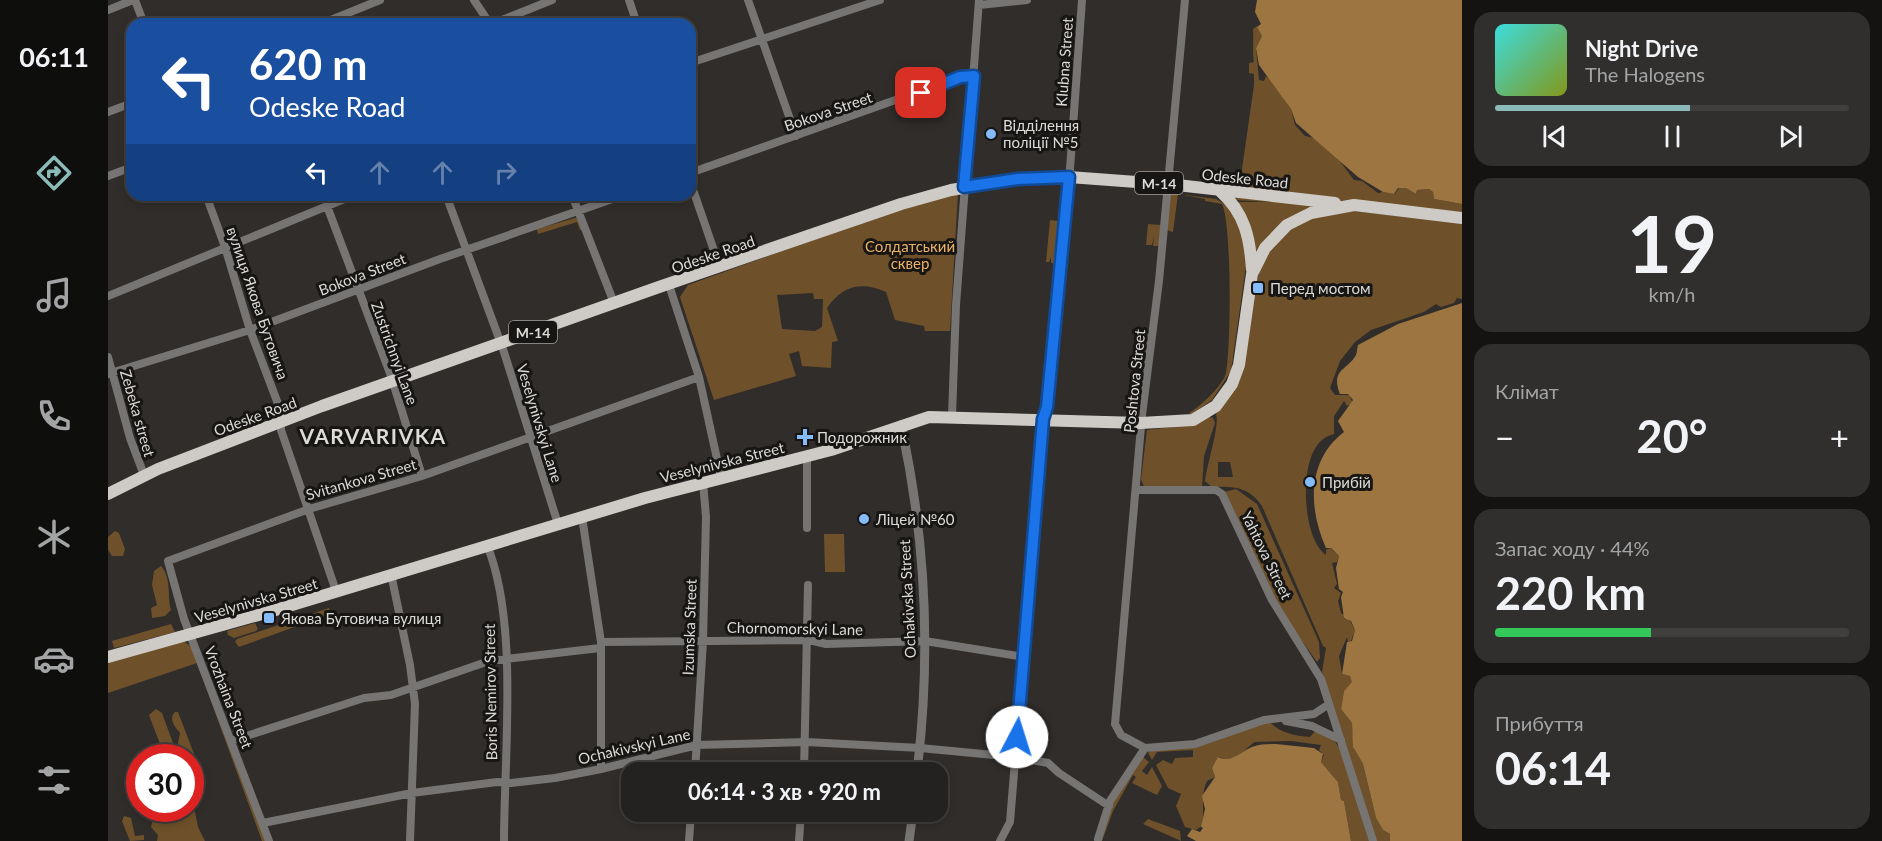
<!DOCTYPE html>
<html lang="uk">
<meta charset="utf-8">
<style>
body{margin:0;font-family:Lato,sans-serif;background:#302f2d;color:#f1f3f6;height:100vh;display:flex;flex-direction:column;font-size:22px;white-space:nowrap}
*{box-sizing:border-box;margin:0}
p{font-size:20px;color:#a3a4a5}
.icon{flex:none;width:33px;height:33px;fill:none;stroke:currentColor;stroke-width:2;stroke-linecap:round;stroke-linejoin:round}
.map{position:relative;flex:1;overflow:hidden}
.sheet{display:flex;flex-direction:column;gap:12px;padding:12px;background:#141312;width:420px}
.sheet>*{flex:none}
.banner{position:absolute;left:18px;top:18px;width:570px;height:183px;border-radius:18px;box-shadow:0 3px 9px #0003,0 0 0 2px #413f3e;background:#1a4fa0;color:#fff;overflow:hidden}
.speed{position:absolute;left:18px;top:744px;display:flex;gap:12px;font-size:30px;font-weight:700;text-align:center}
.speed>*{display:grid;place-content:center;width:78px;height:78px;border-radius:50%;background:#242220;box-shadow:0 3px 9px #0003,0 0 0 2px #413f3e;line-height:1}
.speed .limit{border:9px solid #d22;background:#fff;color:#111}
.pin{position:absolute;display:grid;place-items:center;width:51px;height:51px;color:#fff;margin:-26px;border-radius:12px;box-shadow:0 3px 9px #0006}
.me{position:absolute;width:66px;margin:-33px;rotate:5deg;stroke-linejoin:round;filter:drop-shadow(0 0 4px #0008)}
.turn{display:flex;align-items:center;gap:21px;height:126px;padding:0 24px;font-size:27px}
.turn .icon{width:78px;height:78px;stroke-width:2.5}
.turn b{display:block;font-size:42px;line-height:51px}
.lanes{display:flex;align-items:center;height:57px;padding:0 24px;background:#0003;justify-content:center;gap:30px;direction:ltr}
.lanes .off{opacity:.35}
.big{font-size:45px;font-weight:700;line-height:1.1}
.sheet .tile{flex:1;display:flex;flex-direction:column;justify-content:center;gap:9px;min-width:0;padding:0 21px;border-radius:18px;background:#302f2d}
.sheet .dial{align-items:center;gap:0}
.dial b{font-size:78px;line-height:1}
.song{display:flex;align-items:center;gap:18px}
.cover{width:72px;height:72px;border-radius:9px;background:linear-gradient(135deg,hsl(180 70% 55%),hsl(70 70% 35%))}
.played{height:6px;border-radius:3px;background:linear-gradient(90deg,#8bbbb9 55%,#413f3e 55%)}
.keys{display:flex;justify-content:space-around;direction:ltr}
.heat{display:flex;justify-content:space-between;align-items:center;font-size:33px;direction:ltr}
.charge{height:9px;border-radius:4px;background:linear-gradient(90deg,#34c759 44%,#413f3e 0)}
.trip{position:absolute;left:513px;top:762px;width:327px;height:60px;border-radius:18px;background:#242220;box-shadow:0 3px 9px #0003,0 0 0 2px #413f3e;font-weight:700;line-height:60px;text-align:center}
main{display:flex;flex:1;min-height:0}
.tab-bar{display:flex;flex-direction:column;width:108px;justify-content:space-around;align-items:center;background:#0e0e0d;color:#a3a4a5}
.tab-bar .icon{width:42px;height:42px}
.tab-bar .current{color:#8bbbb9}
.tab-bar b{font-size:27px;color:#f1f3f6}
.map>svg:first-child{display:block}
.green{fill:#6e512a;fill-rule:evenodd}
.water{fill:#9c7541}
.lines{fill:none;stroke-linecap:round;stroke-linejoin:round}
.minor{stroke:#777573;stroke-width:8}
.tertiary{stroke:#777573;stroke-width:9}
.trunk{stroke:#cecbc6;stroke-width:12}
.route-casing{stroke:#114b97;stroke-width:15}
.route{stroke:#1a73e8;stroke-width:10}
.poi-dot{fill:#85bbfb;stroke:#171614;stroke-width:2}
.labels{text-anchor:middle;dominant-baseline:central;stroke-width:6;stroke-linejoin:round;paint-order:stroke}
.shield{fill:#171614;stroke:#a2a09d;stroke-width:1.5}
.shield-label{font-size:14px;font-weight:bold;fill:#dddbd8}
.street-label{font-size:15px;fill:#dddbd8;stroke:#171614}
.poi-label{font-size:15px;fill:#dddbd8;stroke:#171614;text-anchor:start}
.park-label{font-size:15px;fill:#ebb266;stroke:#171614}
.district-label{font-size:21px;font-weight:bold;letter-spacing:1.5px;fill:#dddbd8;stroke:#171614}
</style>
<main>
<nav class="tab-bar">
<b>06:11</b>
<svg class="icon current" aria-label="directions" viewBox="0 0 24 24"><path d="M12 3l9 9-9 9-9-9zM9 14v-3h6M13 9l2 2-2 2"/></svg>
<svg class="icon" aria-label="music" viewBox="0 0 24 24"><path d="M9 18V5l10-2v13"/><circle cx="6" cy="18" r="3"/><circle cx="16" cy="16" r="3"/></svg>
<svg class="icon" aria-label="phone" viewBox="0 0 24 24"><path d="M5 4h4l2 5-3 2q2 4 5 5l2-3 5 2v4C11 20 4 13 5 4z"/></svg>
<svg class="icon" aria-label="climate" viewBox="0 0 24 24"><path d="M12 3v18M4 7l16 10M4 17L20 7"/></svg>
<svg class="icon" aria-label="car" viewBox="0 0 24 24"><path d="M5 17H2v-5l4-1 3-4h7l3 4 3 1v5h-3M9 17h6M6 11h13"/><circle cx="7" cy="17" r="2"/><circle cx="17" cy="17" r="2"/></svg>
<svg class="icon" aria-label="filters" viewBox="0 0 24 24"><path d="M4 7h16M4 17h16"/><circle cx="9" cy="7" r="2"/><circle cx="15" cy="17" r="2"/></svg>
</nav>
<div class="map">
<svg width="1354" height="841" viewBox="0 0 1354 841">
<rect width="100%" height="100%" fill="#302d2a"/>
<!-- green -->
<path class="green" d="M1149 26 1154 36 1148 48 1151 80 1156 81 1158 76 1165 82 1183 109 1187 125 1197 136 1207 138 1231 160 1246 180 1254 181 1270 193 1275 192 1287 194 1291 188H1298L1308 194 1309 190 1321 189 1325 192 1326 199 1354 204V214L1131 190 1146 85V74L1141 73V63L1146 62C1144 51 1146 41 1145 29Z
M850 193 842 331H817L816 326 787 320 778 292C753 281 734 286 719 308L730 341 724 342 723 368 694 366 691 351 681 354 688 376 606 400 572 297 580 285 762 219ZM705 293 706 299H715L714 327 707 331 674 329 669 295Z
M1062 193 1108 199 1117 204 1132 224 1139 259 1123 371 1104 400 1083 415 1081 413C1093 406 1115 385 1118 373 1123 348 1124 224 1114 204L1097 201V199L1070 194 1065 232 1061 231 1058 228Z
M1122 197 1221 205 1189 204 1211 206 1153 245 1147 255 1125 202H1162L1124 200Z
M1227 209 1354 223V299L1349 298 1346 303 1333 307 1328 304 1316 312 1263 330 1247 342 1232 361 1222 388 1227 395H1241L1245 403 1239 406 1236 401 1226 416V434C1222 435 1217 437 1214 440 1190 459 1194 539 1218 555V550L1222 548 1231 556 1229 562 1224 563 1229 584 1226 588 1233 593 1230 601 1233 613 1237 615 1236 619H1241L1247 630 1243 641 1240 642 1239 637 1231 656 1234 674 1242 676 1245 682 1236 691 1233 709 1244 723 1246 749 1255 764 1268 818 1275 830 1282 834V841H1268L1214 672 1218 648 1215 646 1154 506C1141 487 1126 486 1104 487L1097 481C1099 464 1112 425 1108 414L1116 404 1156 255 1182 228ZM1110 462H1122L1125 477H1110Z
M467 218H470L475 229 472 230 469 222 430 234 429 229Z
M942 220 950 221 948 264 943 263V257L941 262H938Z
M1040 224 1053 225 1051 246H1045L1046 236 1044 245H1038Z
M1030 332 1033 333 1035 358V333H1040L1039 371 1035 370V365L1034 370 1027 369 1028 355H1031Z
M1101 417 1105 418 1107 423 1096 456 1094 487H1036L1033 479 1039 430 1082 425Z
M1128 489 1149 504 1211 642 1212 658 1209 662 1174 613 1116 492Z
M7 531 11 533 17 549 15 556H4L0 550V537Z
M716 534H736L737 572H717Z
M53 566C64 578 59 597 63 610L57 616 44 618 43 608 49 605 44 585 46 571Z
M209 581 211 589 98 623 95 614Z
M221 608 223 614 131 647 127 642 129 639Z
M147 623 150 629 148 631 126 638 120 635 119 631Z
M63 624 67 632 6 648 4 641Z
M75 641 84 647 159 841H154L89 663 0 693V662Z
M48 709 54 713 70 757H57L41 715Z
M67 712H70L88 759 96 796 91 794 82 758 76 757 70 743 72 733C67 727 60 719 67 712Z
M1161 721C1170 732 1187 736 1202 737L1207 731 1226 740 1232 749 1261 841H1243L1236 801 1233 800 1230 782 1213 762 1216 755 1211 750 1213 745 1183 741 1147 742C1140 745 1127 766 1111 757L1104 768 1107 777 1099 781C1092 796 1097 810 1094 826L1088 830 1077 827 1068 806 1073 794 1060 788 1048 765 1055 760 1064 764 1067 758 1085 757V750L1049 752 1044 760 1040 753 1043 750 1076 747Z
M1035 757 1041 762 1034 771 1039 775 1044 767 1054 786 1049 795 1024 783 1028 777 1025 775 1005 811 994 841H991L1003 802Z
M83 792 90 827 97 841H49L50 835 43 827 45 819 60 812 76 814 75 809 82 808Z
M16 816 23 818 27 836 36 835V840L22 841 14 821Z
M1040 819 1072 831 1073 841 1035 824Z"/>
<!-- water -->
<path class="water" d="M1149 0H1354V204L1326 199 1325 192 1321 189 1309 190 1308 194 1298 188H1290L1286 194 1275 192 1250 177 1188 123 1183 109 1151 65 1148 48 1154 36 1149 27 1153 24 1147 12Z
M1354 303V841H1282V834L1275 830 1268 818 1255 764 1245 747 1244 723 1233 709 1236 691 1244 682 1242 676 1234 674 1239 642 1244 641 1247 630 1243 621 1236 618 1233 597 1235 592 1231 589 1228 568 1231 556 1223 548H1218C1200 508 1199 460 1236 432L1230 421 1245 400 1240 394H1232C1222 369 1240 370 1248 355 1249 352 1249 349 1250 345L1290 324Z
M1168 744 1206 748 1215 754 1213 762 1230 782 1233 800 1236 801 1243 841H1088L1079 836 1084 829 1092 832 1095 828 1093 827 1097 809 1094 796 1107 777 1104 768 1110 757C1124 764 1133 751 1144 747 1151 744 1160 744 1168 744Z"/>
<g class="lines">
<!-- minor -->
<path class="minor" d="M27 0 36 24
M366 0 382 24
M521 0 529 24
M640 0 688 136
M871 5 919 0
M0 10 25 0
M213 24 272 0
M384 24 444 0
M582 63 772 0
M0 112 24 103
M582 173 852 77 866 76
M0 176 24 167
M582 181 612 268
M98 195 117 247 142 330 172 409 173 430 228 591
M338 195 395 349 450 524
M464 195 506 303
M219 206 283 376 314 476
M561 285 591 377 613 477
M0 296 246 195
M0 357 22 438 36 475
M0 374 142 330 332 259 516 195
M844 416 848 305 871 0
M699 457V528
M1028 490H1108L1114 494 1164 600 1213 679 1265 841
M474 517 493 642V769
M379 545C411 623 396 755 396 841
M283 574 302 665 307 704 302 841
M493 642 701 640 718 644 817 641 916 657
M1178 721 1204 726 1233 740
M123 741 256 698 283 695 381 661 492 648
M1037 748 1013 735 1007 724 1034 415 1051 281 1077 0
M1037 748 1087 744 1156 720 1206 714 1221 704
M587 772 595 641 598 517 595 482
M696 772 700 585
M155 823 304 793 389 782 403 783 447 778 493 769 589 745 699 742 812 748 907 757 940 763 951 773 1001 806
M990 839 1002 801 1037 748
M161 841 76 619 60 561 201 509 314 476 591 377
M581 841 583 812
M691 841 693 812
M892 841 902 822 935 419 939 407 962 169 974 0"/>
<!-- tertiary -->
<path class="tertiary" d="M793 425C818 539 823 657 809 772
M801 841 805 812"/>
<!-- trunk -->
<path class="trunk" d="M1112 191C1137 213 1142 238 1144 270
M0 494 50 469 214 406 551 287 793 204 843 190 910 179 961 177 1069 185 1227 203
M0 657 161 612 537 498 723 450 821 417 1033 423 1085 420 1108 406 1124 384 1131 365 1144 274 1157 248 1179 225 1203 213 1246 205 1354 218"/>
</g>
<g class="lines">
<defs>
<path id="route" d="M813 93 852 77 866 76 856 187 910 179 961 177 939 407 935 419 909 737"/>
</defs>
<!-- route casing -->
<use href="#route" class="route-casing"/>
<!-- route -->
<use href="#route" class="route"/>
</g>
<!-- markers -->
<g class="poi-dot">
<circle cx="883" cy="134" r="6"/>
<rect x="1144" y="282" width="12" height="12" rx="3"/>
<path d="M694 428h6v6h6v6h-6v6h-6v-6h-6v-6h6z"/>
<circle cx="1202" cy="482" r="6"/>
<circle cx="756" cy="519" r="6"/>
<rect x="155" y="612" width="12" height="12" rx="3"/>
</g>
<g class="labels">
<!-- shield labels -->
<g class="shield">
<rect x="1027" y="172" width="48" height="22" rx="4.5"/>
<rect x="401" y="321" width="48" height="22" rx="4.5"/>
</g>
<g class="shield-label">
<text x="1051" y="183">М-14</text>
<text x="425" y="332">М-14</text>
</g>
<!-- street labels -->
<g class="street-label">
<text transform="translate(956 62) rotate(-86)">Klubna Street</text>
<text transform="translate(720 111) rotate(-19)">Bokova Street</text>
<text transform="translate(1137 178) rotate(6)">Odeske Road</text>
<text transform="translate(605 254) rotate(-19)">Odeske Road</text>
<text transform="translate(254 274) rotate(-21)">Bokova Street</text>
<text transform="translate(150 303) rotate(71)">вулиця Якова Бутовича</text>
<text transform="translate(287 353) rotate(70)">Zustrichnyi Lane</text>
<text transform="translate(1026 381) rotate(-84)">Poshtova Street</text>
<text transform="translate(30 413) rotate(74)">Zebeka street</text>
<text transform="translate(147 416) rotate(-20)">Odeske Road</text>
<text transform="translate(432 423) rotate(73)">Veselynivskyi Lane</text>
<text transform="translate(614 462) rotate(-14)">Veselynivska Street</text>
<text transform="translate(253 479) rotate(-16)">Svitankova Street</text>
<text transform="translate(1159 555) rotate(64)">Yahtova Street</text>
<text transform="translate(799 599) rotate(-93)">Ochakivska Street</text>
<text transform="translate(148 600) rotate(-16)">Veselynivska Street</text>
<text transform="translate(581 627) rotate(-88)">Izumska Street</text>
<text transform="translate(687 628) rotate(1)">Chornomorskyi Lane</text>
<text transform="translate(382 692) rotate(-91)">Boris Nemirov Street</text>
<text transform="translate(121 697) rotate(69)">Vrozhaina Street</text>
<text transform="translate(526 746) rotate(-13)">Ochakivskyi Lane</text>
</g>
<!-- poi labels -->
<g class="poi-label">
<text x="895" y="125">Відділення<tspan x="895" dy="17">поліції №5</tspan></text>
<text x="1162" y="288">Перед мостом</text>
<text x="709" y="437">Подорожник</text>
<text x="1214" y="482">Прибій</text>
<text x="768" y="519">Ліцей №60</text>
<text x="173" y="618">Якова Бутовича вулиця</text>
</g>
<!-- park labels -->
<g class="park-label">
<text x="802" y="246">Солдатський<tspan x="802" dy="17">сквер</tspan></text>
</g>
<!-- district labels -->
<g class="district-label">
<text x="265" y="435">VARVARIVKA</text>
</g>
</g>
</svg>
<div class="speed"><div class="limit">30</div></div>
<div class="pin" style="left:813px;top:93px;background:#d93025"><svg class="icon" aria-label="arrive" viewBox="0 0 24 24"><path d="M6 21V4h12l-3 4 3 4H6"/></svg></div>
<svg class="me" style="left:909px;top:737px" viewBox="-20 -20 40 40"><circle r="19" fill="#fff"/><path d="M0-13L10 11 0 6-10 11z" fill="#1a73e8"/></svg>
<div class="trip">06:14 · 3 хв · 920 m</div>
<div class="banner">
<div class="turn"><svg class="icon" aria-label="left" viewBox="0 0 24 24"><path d="M17 20v-9H6M10 6l-5 5 5 5"/></svg><div><b>620 m</b>Odeske Road</div></div>
<div class="lanes"><svg class="icon" aria-label="left" viewBox="0 0 24 24"><path d="M17 20v-9H6M10 6l-5 5 5 5"/></svg><svg class="icon off" aria-label="ahead" viewBox="0 0 24 24"><path d="M12 20V5M6 11l6-6 6 6"/></svg><svg class="icon off" aria-label="ahead" viewBox="0 0 24 24"><path d="M12 20V5M6 11l6-6 6 6"/></svg><svg class="icon off" aria-label="right" viewBox="0 0 24 24"><path d="M7 20v-9h11M14 6l5 5-5 5"/></svg></div>
</div>
</div>
<section class="sheet">
<div class="tile">
<div class="song"><i class="cover"></i><div><b>Night Drive</b><p>The Halogens</p></div></div>
<div class="played"></div>
<div class="keys"><svg class="icon" aria-label="previous" viewBox="0 0 24 24"><path d="M18 5L8 12l10 7zM5 5v14"/></svg><svg class="icon" aria-label="pause" viewBox="0 0 24 24"><path d="M8 5v14M16 5v14"/></svg><svg class="icon" aria-label="next" viewBox="0 0 24 24"><path d="M6 5l10 7-10 7zM19 5v14"/></svg></div>
</div>
<div class="tile dial"><b>19</b><p>km/h</p></div>
<div class="tile"><p>Клімат</p>
<div class="heat"><a>−</a><b class="big">20°</b><a>+</a></div>
</div>
<div class="tile"><p>Запас ходу · 44%</p><b class="big">220 km</b><div class="charge"></div></div>
<div class="tile"><p>Прибуття</p><b class="big">06:14</b></div>
</section>
</main>
